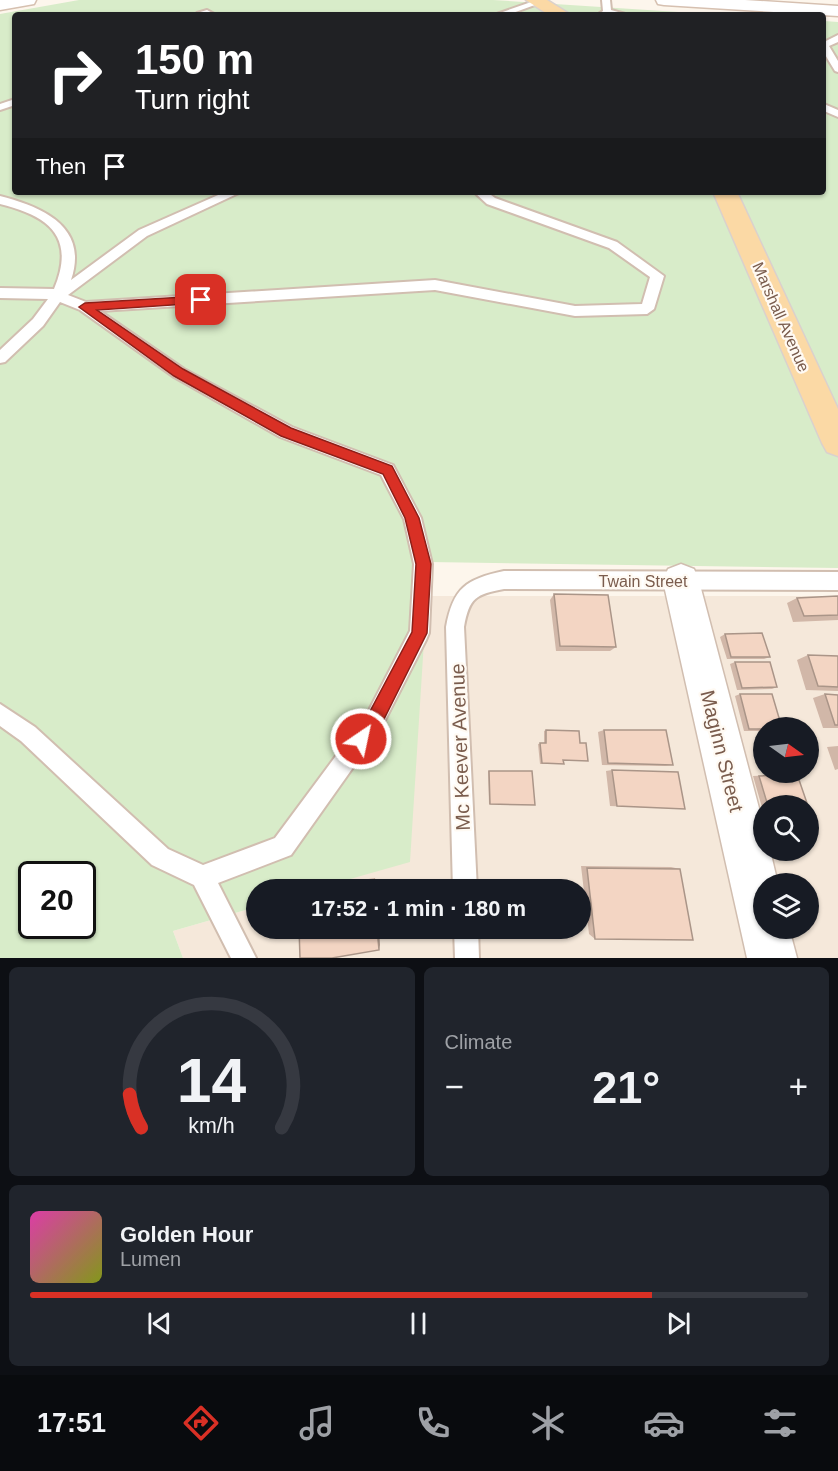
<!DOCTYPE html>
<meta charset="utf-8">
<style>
body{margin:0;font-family:Arial,sans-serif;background:#20242c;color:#f1f3f6;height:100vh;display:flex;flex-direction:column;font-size:22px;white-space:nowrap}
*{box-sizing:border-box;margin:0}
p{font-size:20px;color:#9ea1a6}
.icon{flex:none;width:33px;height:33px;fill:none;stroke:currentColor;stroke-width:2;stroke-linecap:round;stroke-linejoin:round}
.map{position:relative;height:958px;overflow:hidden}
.sheet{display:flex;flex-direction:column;gap:9px;padding:9px;background:#0d0f14;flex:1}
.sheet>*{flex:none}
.hud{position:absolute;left:12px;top:12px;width:814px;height:183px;border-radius:6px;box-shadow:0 2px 4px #0004;background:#202124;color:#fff;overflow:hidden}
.needle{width:39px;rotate:104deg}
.controls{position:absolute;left:753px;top:717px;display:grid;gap:12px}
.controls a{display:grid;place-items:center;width:66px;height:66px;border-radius:50%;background:#171b24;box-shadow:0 2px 4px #0004;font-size:30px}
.speed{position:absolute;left:18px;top:861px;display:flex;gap:12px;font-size:30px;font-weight:700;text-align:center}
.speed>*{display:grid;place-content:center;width:78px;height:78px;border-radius:50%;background:#171b24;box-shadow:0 2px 4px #0004;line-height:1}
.speed .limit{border:3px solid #111;border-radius:9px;background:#fff;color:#111}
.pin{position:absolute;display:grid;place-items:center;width:51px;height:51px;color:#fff;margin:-26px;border-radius:12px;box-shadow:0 3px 9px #0006}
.me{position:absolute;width:66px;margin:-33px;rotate:34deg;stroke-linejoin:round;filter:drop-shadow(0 0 4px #0008)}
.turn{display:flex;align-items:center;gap:21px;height:126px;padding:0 24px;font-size:27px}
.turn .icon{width:78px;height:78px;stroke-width:2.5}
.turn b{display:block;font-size:42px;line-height:51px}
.then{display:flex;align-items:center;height:57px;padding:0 24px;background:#0003;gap:12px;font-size:22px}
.big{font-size:45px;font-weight:800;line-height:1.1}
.sheet .widget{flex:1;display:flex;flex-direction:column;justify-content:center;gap:9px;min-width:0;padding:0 21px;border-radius:9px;background:#20242c}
.sheet .dial{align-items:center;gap:0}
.dial svg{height:156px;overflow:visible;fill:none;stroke:#363941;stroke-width:7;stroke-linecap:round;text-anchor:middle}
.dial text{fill:#f1f3f6;stroke:none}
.song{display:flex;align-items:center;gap:18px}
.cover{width:72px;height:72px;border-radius:9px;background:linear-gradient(135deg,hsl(320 70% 55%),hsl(70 70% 35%))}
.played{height:6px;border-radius:3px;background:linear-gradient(90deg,#d93025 80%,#363941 80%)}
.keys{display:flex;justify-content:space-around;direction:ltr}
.heat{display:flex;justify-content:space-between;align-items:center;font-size:33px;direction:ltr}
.sheet .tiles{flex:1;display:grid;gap:9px;grid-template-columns:1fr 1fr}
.widget:last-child{grid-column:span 2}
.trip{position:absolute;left:246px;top:879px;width:345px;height:60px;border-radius:30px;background:#171b24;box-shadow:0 2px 4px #0004;font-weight:800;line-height:60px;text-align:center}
.tabs{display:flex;height:96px;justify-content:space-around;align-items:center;background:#090b0e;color:#9ea1a6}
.tabs .icon{width:42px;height:42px}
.tabs .selected{color:#d93025}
.tabs b{font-size:27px;color:#f1f3f6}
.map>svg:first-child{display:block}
.residential{fill:#f5e8da;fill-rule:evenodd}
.green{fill:#d8ecc9;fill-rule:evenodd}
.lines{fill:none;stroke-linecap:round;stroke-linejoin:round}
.lane-casing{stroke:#d1beb0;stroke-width:4}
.street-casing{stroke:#d1beb0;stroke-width:3}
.secondary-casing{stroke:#d6c0b0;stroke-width:3}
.primary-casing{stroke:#dad1cd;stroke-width:3}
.lane{fill:#fff;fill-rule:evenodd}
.street{fill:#fff;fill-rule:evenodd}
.secondary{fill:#fff;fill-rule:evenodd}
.primary{fill:#fbd9a5;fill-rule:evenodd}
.wall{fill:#d1b7a8}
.shaded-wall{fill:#aa9588}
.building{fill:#f3d5c3;stroke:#aa9588;stroke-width:1.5}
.route{fill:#d93025;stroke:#8d1f18;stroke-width:1.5}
.labels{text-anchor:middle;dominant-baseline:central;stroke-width:4.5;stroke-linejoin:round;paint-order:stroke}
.street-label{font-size:16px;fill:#7a5c4d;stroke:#fffaf3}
.near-street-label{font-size:20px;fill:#7a5c4d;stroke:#fffaf3}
</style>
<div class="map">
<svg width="838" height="958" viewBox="0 0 838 958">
<rect width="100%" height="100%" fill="#fdf6ec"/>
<!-- residential -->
<path class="residential" d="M427 596H838V958H183L173 931 256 907V928H580V890L315 889ZM764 728H808V772H764ZM764 806H808V850H764ZM764 884H808V928H764Z"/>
<!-- green -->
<path class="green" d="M79 0H493L725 15H15V192H824V21L838 22V568L429 562 410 862 315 889 256 890V907L173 931 183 958H0V14ZM32 874H82V926H32Z"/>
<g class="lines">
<defs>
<path id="lane" d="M537 0 543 2 507 15H494Z
M602 0H610L611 10 629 15H597L603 11Z
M207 10 216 15H196L197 13Z
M838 35V42L829 46 838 61V72L835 71 824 53V42Z
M15 99V105L0 110V104Z
M824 104 838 110V117L824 111Z
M225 192H241L147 236 68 295 86 302 435 280 575 306 642 304 650 277 609 248 487 204 474 192H487L495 198 617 242 664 276 654 309 647 314 575 316 435 290 100 311 184 369 292 427 393 465 421 518 432 564 429 633 426 640 381 728 291 855 218 883 256 958H231L194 885 152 865 21 741 0 726V704L35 727 168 849 203 865 275 838 367 714 410 631 414 564 404 519 381 475 280 437 174 377 80 310 60 302 43 326 5 362 0 363V350L33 319 48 299 0 298V288L54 289C76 237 49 216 0 204V196C43 207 89 227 71 280L139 230Z
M504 571 838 572V590L504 589C476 594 469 598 464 627L477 890H453L446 627C453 588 466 579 504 571Z
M454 928H478L479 958H455Z"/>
<path id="street" d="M681 564 694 569 699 581 764 827V850H770L778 884H764V928H789L797 958H747L663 581 668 569Z"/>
<path id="secondary" d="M0 0H36L34 4 0 10Z
M656 0H745L838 6V16L664 5 658 4Z"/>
<path id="primary" d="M526 0H547L571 15H549Z
M713 192H737L838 409V456L827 452 822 443Z"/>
</defs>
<!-- lane casing -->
<use href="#lane" class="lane-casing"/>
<!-- street casing -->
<use href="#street" class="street-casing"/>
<!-- secondary casing -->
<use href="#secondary" class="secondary-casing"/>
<!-- primary casing -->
<use href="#primary" class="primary-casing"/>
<!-- lane -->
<use href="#lane" class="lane"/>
<!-- street -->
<use href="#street" class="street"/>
<!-- secondary -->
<use href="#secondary" class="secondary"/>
<!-- primary -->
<use href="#primary" class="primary"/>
</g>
<!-- wall -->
<path class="wall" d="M554 594 616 647 610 651H556L550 600Z
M838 596V620L793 622 787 603 797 598Z
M725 634 770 657 764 659H727L720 637Z
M808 655 838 656V691L806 690 797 660Z
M735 662 777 687 772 689 737 690 730 664Z
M740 694 764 728V731H744L735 696Z
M825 694 838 695V728H823L813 698Z
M546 730 580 743 588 761 563 760 564 764H540L538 744 544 743V731Z
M604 730 673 765 665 766 602 765 598 732Z
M838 746V769L835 770 827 747Z
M612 770 685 809 610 806 606 771Z
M488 771H489L535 805 489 804Z
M797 774 808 806H764L763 811 753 776Z
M581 866 671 867 680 869 595 939 589 934Z
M375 878 376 890H301L302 889Z"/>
<!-- shaded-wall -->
<path class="shaded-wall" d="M375 878 376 890H374V880Z
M377 928H379L380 945 379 950Z"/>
<!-- building -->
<path class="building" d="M554 594 608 595 616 647 560 646Z
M838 596V615L804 616 797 598Z
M762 633 770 657H731L725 634Z
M808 655 838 656V687L818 686Z
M735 662H770L777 687 742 688Z
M740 694H772L782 728H764V729H749Z
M825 694 838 695V725H835Z
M546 730 579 731 580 743H586L588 761 563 760 564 764 542 763 540 743H546Z
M604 730H666L673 765 608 763Z
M612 770 678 772 685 809 617 806Z
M489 771H532L535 805 490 804Z
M797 774 808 806H768L759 776Z
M587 868 680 869 693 940 595 939Z
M374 880V890H313Z
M299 928H377L379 950 332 958H300Z"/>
<!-- route -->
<path class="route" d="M201 296 207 300 201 303 97 310 183 369 291 428 392 466 419 518 431 564 427 633 380 727 367 745 361 748 355 745 352 739 368 715 412 632 416 564 405 518 383 474 281 436 174 376 79 307 85 303Z"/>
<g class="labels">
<!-- street labels -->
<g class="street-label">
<text transform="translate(781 317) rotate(66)">Marshall Avenue</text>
<text x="643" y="581">Twain Street</text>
</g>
<!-- near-street labels -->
<g class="near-street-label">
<text transform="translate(460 747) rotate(-92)">Mc Keever Avenue</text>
<text transform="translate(722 751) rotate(76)">Maginn Street</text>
</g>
</g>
</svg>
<div class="controls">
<a><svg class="needle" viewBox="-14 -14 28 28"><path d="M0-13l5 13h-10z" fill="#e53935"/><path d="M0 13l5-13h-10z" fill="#9ea1a6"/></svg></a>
<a><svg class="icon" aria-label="search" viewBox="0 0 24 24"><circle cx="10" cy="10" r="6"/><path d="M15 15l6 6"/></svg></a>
<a><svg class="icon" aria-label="layers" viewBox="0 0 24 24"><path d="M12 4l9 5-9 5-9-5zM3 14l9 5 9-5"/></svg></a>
</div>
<div class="speed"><div class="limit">20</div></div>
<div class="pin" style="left:201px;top:300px;background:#d93025"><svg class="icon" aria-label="arrive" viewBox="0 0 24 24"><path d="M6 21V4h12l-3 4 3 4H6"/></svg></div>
<svg class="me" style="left:361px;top:739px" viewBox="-20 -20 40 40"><circle r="17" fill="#d93025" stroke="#fff" stroke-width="3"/><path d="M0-11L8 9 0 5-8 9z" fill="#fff"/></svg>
<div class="trip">17:52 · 1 min · 180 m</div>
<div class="hud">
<div class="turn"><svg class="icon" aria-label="right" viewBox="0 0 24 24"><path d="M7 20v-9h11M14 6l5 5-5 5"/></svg><div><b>150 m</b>Turn right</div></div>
<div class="then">Then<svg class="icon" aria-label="arrive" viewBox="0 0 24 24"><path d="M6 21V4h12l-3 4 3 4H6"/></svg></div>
</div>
</div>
<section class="sheet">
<div class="tiles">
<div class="widget dial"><svg viewBox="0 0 100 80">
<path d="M14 69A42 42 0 1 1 86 69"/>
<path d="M14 69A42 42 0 0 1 8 52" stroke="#d93025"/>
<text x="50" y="56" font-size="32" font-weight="700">14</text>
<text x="50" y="72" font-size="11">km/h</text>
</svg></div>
<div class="widget"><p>Climate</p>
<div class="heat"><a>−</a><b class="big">21°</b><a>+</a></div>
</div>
<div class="widget">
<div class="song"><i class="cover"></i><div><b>Golden Hour</b><p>Lumen</p></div></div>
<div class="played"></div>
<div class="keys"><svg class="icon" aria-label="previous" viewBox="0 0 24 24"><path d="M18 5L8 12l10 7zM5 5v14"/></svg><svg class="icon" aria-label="pause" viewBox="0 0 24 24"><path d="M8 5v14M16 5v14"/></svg><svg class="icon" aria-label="next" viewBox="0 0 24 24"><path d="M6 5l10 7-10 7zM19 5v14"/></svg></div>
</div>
</div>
</section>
<nav class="tabs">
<b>17:51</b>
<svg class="icon selected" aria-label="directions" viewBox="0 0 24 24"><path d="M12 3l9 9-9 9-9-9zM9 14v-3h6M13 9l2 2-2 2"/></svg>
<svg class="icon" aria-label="music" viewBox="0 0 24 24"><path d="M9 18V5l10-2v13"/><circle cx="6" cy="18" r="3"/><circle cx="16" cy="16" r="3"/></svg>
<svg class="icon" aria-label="phone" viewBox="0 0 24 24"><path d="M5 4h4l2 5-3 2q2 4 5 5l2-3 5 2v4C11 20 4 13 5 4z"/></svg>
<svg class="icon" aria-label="climate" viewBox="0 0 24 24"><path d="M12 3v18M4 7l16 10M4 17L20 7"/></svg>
<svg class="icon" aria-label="car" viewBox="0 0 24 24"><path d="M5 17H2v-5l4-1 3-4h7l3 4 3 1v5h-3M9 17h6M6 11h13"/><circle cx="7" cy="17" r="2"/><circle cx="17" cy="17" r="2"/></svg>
<svg class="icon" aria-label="filters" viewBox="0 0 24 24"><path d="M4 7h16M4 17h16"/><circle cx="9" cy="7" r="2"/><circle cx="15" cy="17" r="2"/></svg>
</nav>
